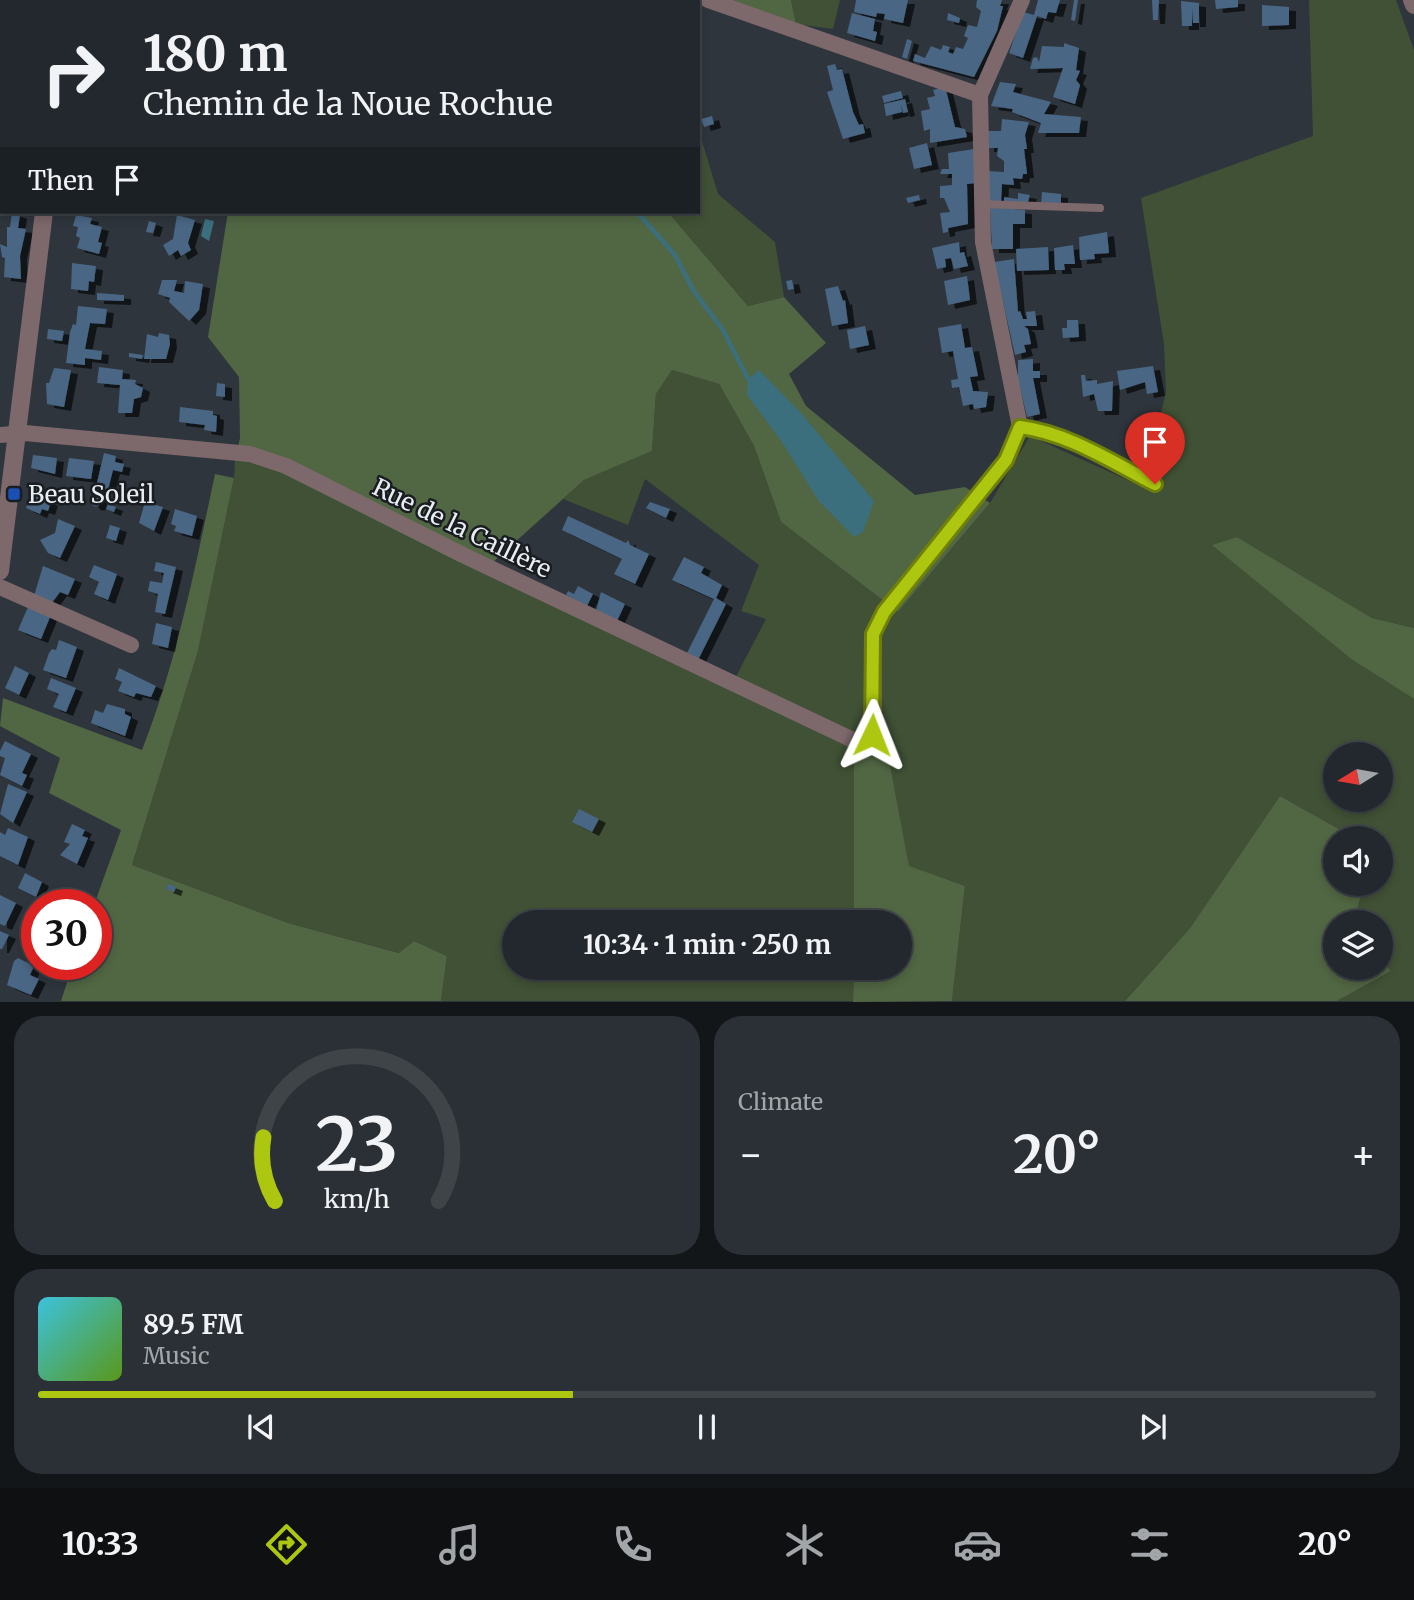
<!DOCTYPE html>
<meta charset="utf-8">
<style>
body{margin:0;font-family:Merriweather,serif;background:#2a3035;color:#f1f3f6;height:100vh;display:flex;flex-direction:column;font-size:26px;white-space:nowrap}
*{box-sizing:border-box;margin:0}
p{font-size:23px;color:#a2a6aa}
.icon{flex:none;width:38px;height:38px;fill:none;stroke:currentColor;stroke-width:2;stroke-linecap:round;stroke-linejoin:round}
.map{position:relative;height:1002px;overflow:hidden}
.side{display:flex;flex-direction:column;gap:14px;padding:14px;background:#131619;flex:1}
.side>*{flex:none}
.guide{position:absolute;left:0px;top:0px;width:700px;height:214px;box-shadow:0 4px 10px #0003,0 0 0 2px #3f4449;background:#22282d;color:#f1f3f6;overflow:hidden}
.needle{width:46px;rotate:259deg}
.buttons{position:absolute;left:1323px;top:742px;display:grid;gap:14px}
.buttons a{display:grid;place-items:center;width:70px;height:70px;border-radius:50%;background:#22282d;box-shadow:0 4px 10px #0003,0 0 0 2px #3f4449;font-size:35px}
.speed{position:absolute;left:21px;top:889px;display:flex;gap:14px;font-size:35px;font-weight:700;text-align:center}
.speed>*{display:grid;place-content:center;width:91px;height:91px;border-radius:50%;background:#22282d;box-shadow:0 4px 10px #0003,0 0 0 2px #3f4449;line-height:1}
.speed .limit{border:10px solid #d22;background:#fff;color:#111}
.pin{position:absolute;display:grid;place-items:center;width:60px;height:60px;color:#fff;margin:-72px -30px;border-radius:50% 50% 50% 0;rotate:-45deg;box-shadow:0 0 7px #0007}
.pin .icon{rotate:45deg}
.me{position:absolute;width:77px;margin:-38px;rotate:2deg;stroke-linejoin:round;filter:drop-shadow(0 0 5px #0008)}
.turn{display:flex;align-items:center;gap:24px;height:147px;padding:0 28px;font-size:32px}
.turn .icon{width:91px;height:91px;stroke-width:2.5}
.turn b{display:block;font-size:49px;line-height:60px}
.then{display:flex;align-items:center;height:66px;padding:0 28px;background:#0003;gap:14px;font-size:26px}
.big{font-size:52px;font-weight:700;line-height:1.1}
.side .card{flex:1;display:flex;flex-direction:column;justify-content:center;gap:10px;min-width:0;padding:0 24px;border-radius:28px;background:#2a3035}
.side .dial{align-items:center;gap:0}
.dial svg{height:182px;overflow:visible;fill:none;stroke:#3f4449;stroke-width:7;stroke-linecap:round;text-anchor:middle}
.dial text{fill:#f1f3f6;stroke:none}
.song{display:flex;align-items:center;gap:21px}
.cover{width:84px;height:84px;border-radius:10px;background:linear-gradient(135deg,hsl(190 70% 55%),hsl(90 70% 35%))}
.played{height:7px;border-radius:4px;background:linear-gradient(90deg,#adc610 40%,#3f4449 40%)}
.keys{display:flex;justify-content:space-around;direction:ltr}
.heat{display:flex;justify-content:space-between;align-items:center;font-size:38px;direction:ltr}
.side .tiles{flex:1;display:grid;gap:14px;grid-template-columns:1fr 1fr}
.card:last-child{grid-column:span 2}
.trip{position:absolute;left:502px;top:910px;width:410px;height:70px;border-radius:35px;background:#22282d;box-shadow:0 4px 10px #0003,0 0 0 2px #3f4449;font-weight:700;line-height:70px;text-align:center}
.dock{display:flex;height:112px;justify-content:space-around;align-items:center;background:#0e1012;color:#a2a6aa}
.dock .icon{width:49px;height:49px}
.dock .selected{color:#adc610}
.dock b{font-size:32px;color:#f1f3f6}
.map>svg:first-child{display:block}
.green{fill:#405135;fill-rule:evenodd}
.forest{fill:#516643}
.water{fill:#3c6f7e}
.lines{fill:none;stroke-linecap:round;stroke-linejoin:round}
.stream{stroke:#3c6f7e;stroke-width:4.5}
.building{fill:#486684;filter:url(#shadow)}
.service{stroke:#7d686b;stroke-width:8}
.minor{stroke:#7d686b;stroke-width:16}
.tertiary{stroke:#7d686b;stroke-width:18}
.route-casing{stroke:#70810a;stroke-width:18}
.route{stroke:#adc610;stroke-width:12}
.transit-dot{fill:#1a4fb4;stroke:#191c20;stroke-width:2.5}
.labels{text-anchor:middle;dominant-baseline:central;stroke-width:5;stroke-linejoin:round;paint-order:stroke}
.poi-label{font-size:24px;fill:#e8edf2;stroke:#191c20;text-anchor:start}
.street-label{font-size:24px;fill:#e8edf2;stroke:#191c20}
</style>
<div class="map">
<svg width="1414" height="1002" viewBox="0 0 1414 1002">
<defs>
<filter id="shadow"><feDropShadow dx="7" dy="4" stdDeviation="0" flood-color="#0009"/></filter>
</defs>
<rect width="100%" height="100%" fill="#2e353c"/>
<!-- green -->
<path class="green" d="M791 0H840L833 29 796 24Z
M1309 0H1396L1414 50V628L1372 618 1237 537 1213 545 1351 659 1414 699V1001H1337L1391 971 1381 959V922H1353L1362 893V884H1381V838H1355L1280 796 1190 928 1125 1001H952L965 886 909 867 889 759 855 746 854 922H514V968H854L853 1001H441L447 956 414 941 400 953 288 923 132 865 198 651 234 478 235 461 276 464 730 688 766 619 741 611 759 565 645 479 628 525 563 499 584 480 652 451 656 394 672 370 719 384 754 446 781 522 898 612 990 503 1030 436 1143 487 1166 392 1164 344 1141 198 1313 136ZM1335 754H1381V800H1335Z
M698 128 718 194 775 242 784 297 748 306 668 212H698Z"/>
<!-- forest -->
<path class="forest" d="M289 0H567L289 2Z
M672 0H791L796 24 698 5V2Z
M228 212H668L748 306 784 297 826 343 789 374 806 406 915 495 965 487 990 503 898 612 781 522 754 446 719 384 672 370 656 394 652 451 584 480 493 562 276 464 235 461 240 438 239 377 208 337Z
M215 474 234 478 198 651 132 865 288 923 399 953 414 941 447 956 441 1001H61L73 964H96L94 905 121 830 49 793 60 758 0 726 3 698 142 750C177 661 195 568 215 474Z
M1237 537 1372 618 1414 628V699L1351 659 1212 545Z
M854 746 889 759 909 866 965 886 952 1001 853 1002 854 968H900V922H854Z
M1280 796 1355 838H1335V884H1362V893L1353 922H1335V968H1381V959L1391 971 1337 1001H1125L1190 928Z"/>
<!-- water -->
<path class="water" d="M205 219 214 221 209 241 201 236Z
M759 370 801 413 874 501 863 532 854 537 818 500 782 442 747 395 748 379Z"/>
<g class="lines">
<!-- stream -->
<path class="stream" d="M547 0 548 2
M637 212 675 255 693 290 723 330 748 379"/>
</g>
<!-- building -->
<path class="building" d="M856 0H908L903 23 884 19 885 14 877 13 876 17 854 12Z
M977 0H1002L1000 6H1003L997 31 974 77 913 61 915 54 925 58 931 46 941 50 943 45 950 47 948 52 953 54 956 47 963 49 968 38 964 36 968 25 977 27 981 11 976 7Z
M1038 0H1060L1056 13 1048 12 1046 19 1037 16 1023 58 1009 53 1023 12 1034 15Z
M1074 0H1078L1075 21 1071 20Z
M1152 0H1159L1158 20H1153Z
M1215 0H1238V7L1216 9Z
M1181 1 1199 3V23H1193L1192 7V26H1182Z
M1262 5 1289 7V25L1262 26Z
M852 13 875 19 873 31 877 32 875 41 847 33Z
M948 13 960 18 959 23 947 20Z
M907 39 912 41 907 59 902 57Z
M1064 43 1079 48 1076 70 1080 71 1076 80 1080 85 1075 104 1053 97 1063 68 1030 69 1033 58 1037 57 1039 62 1042 46 1064 47Z
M835 64 837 70 842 69 853 112 859 125 863 124 865 133 843 139 827 92 833 90 827 66Z
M1000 82 1016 84 1013 92 1051 102 1044 114 1081 117 1079 133H1038L1041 123 1012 112 1013 109 991 106Z
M940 88 946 90 955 127 965 129 967 137 930 143V129L924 131 921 111 930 109 927 98 935 96 933 90Z
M901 91 903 98 884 103 882 96Z
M905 99 908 112 903 113 901 104 902 112 886 116 884 104Z
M712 116 714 124 704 127 701 119Z
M1002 119 1029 122 1025 135 1027 149H1024L1027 174H1023L1022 179 1013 178 1014 185 1002 184 1001 202 988 201V171L1004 172V161L997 156 998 148H987V131H1001Z
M927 143 932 165 914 169 909 148Z
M974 149 976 183 967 184 968 224 948 228V232L943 233 940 213 950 212 944 198H940V186L952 185V174H940L942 169H949L948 153Z
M1042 192 1061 194V205L1041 204Z
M1018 193 1030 195 1028 202H1004V197L1018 199Z
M919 195 920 200 908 203 906 198Z
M990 207 1025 210V224H1013V249H992Z
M12 212 20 215 18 228 26 229 20 256 21 279 4 277 5 258 2 257 0 244 7 247V227H10Z
M76 215 92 218 90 224 102 227 98 242 102 243 99 254 77 248 80 238 76 236 78 227 73 226Z
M177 215 195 220 188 243 191 250 181 256 178 250 169 256 163 245 173 239Z
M149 221 156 223 153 233 146 232Z
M1107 232 1109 253 1094 254 1095 259 1080 260 1079 237Z
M959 242 960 253 964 252 968 266 954 269 951 258 945 259 946 267 937 269 932 248Z
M1073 245 1075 264H1064L1065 270H1055L1054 248Z
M1048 247 1049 270 1017 271 1016 249Z
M1014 259 1018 312 1020 311 1023 319H1027L1026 312 1035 311 1037 326H1024L1028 329 1031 344 1024 345 1026 352 1015 355 994 262Z
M72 263 96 266 94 282 89 281 88 291 71 289Z
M967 276 970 300 948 305 944 281Z
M162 280H177L174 291 184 293 185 281 203 284 199 310 189 321 169 302 170 298 158 294Z
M792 280 794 289 788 290 786 281Z
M838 286 843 301 845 300 848 323 832 326 825 289Z
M97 293 124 295V301L97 300Z
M78 306 107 309 105 324 90 323 85 349 102 351 101 360 85 358V365L66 363 70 332 73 324 76 325Z
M1067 320H1078L1079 337 1063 338 1062 328H1067Z
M961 324 965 348 972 347 978 376 970 377 973 391 988 392 986 407 974 409 973 404 963 406 959 387 952 388 951 380 958 379 953 351 942 353 938 328Z
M865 326 869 345 850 349 847 330Z
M48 329 64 331 62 341 47 339Z
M159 333 169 335 170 344 166 359H144L147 334 158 337Z
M129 353 143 355 142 359 129 357Z
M1033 359V371H1040V378H1033L1040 414 1027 417 1018 379V360Z
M1153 366 1158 392 1147 394 1145 382 1120 390 1117 371Z
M99 367 123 370 122 379 136 380 135 384 143 388 141 397 134 399 132 413H118L120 385 97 383Z
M54 368 71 370 64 407 47 404 46 383H49Z
M1081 375H1085L1086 381 1097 380V384L1113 381 1112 411H1098L1094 394 1083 397Z
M217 383 225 384V397L216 396Z
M180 407 213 411V415L217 416 216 432 204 430 205 425 179 422Z
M104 453 116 456 115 462 124 464 122 472 113 470 108 490 96 487Z
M33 455 57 458 55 474 31 468Z
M69 458 94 461 91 479 66 476Z
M32 485 44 490 41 497 51 502 48 511 42 509 40 514 26 508 33 492 29 491Z
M91.5 502a4.5 4.5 0 1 1 9 0a4.5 4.5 0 1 1-9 0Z
M145 502 163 507 154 531 139 523Z
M650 502 670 509 666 518 646 508Z
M108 504 116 507 114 512 106 509Z
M175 509 197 516 192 536 174 531 176 526 171 524Z
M568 516 626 543 628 540 630 545 649 554 635 584 614 574 622 559 562 530Z
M58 519 75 526 60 558 48 553 40 540 55 533Z
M110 525 120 528 116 541 106 538Z
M684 557 704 567 701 573 722 585 716 598 726 604 698 660 686 655 714 599 672 580Z
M156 562 176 567 165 614 155 612 158 594 148 591 150 581 162 583 164 573 154 571Z
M94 565 117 574 108 600 94 594 99 582 89 577Z
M43 566 75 579 68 595 60 592 51 604 34 596Z
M578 586 593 594 587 606 566 595 568 591 574 594Z
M601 592 625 604 617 621 596 611Z
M28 607 50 617 41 639 18 630Z
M156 623 172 627 168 648 152 644Z
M59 640 77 647 66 678 43 670 49 653 52 649 56 650Z
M15 666 29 673 19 695 5 688Z
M119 668 156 686 151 697 136 693 134 697 118 691 122 682 115 679Z
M51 678 76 688 66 712 53 707 59 694 47 689Z
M107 704 125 709V714L131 717 125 736 91 723 95 710 103 713Z
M5 741 31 754 22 773 27 775 22 786 0 775 5 758 0 756V751Z
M8 784 27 792 13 823 0 814Z
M579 809 599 819 592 832 572 822Z
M72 824 85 830 82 836 88 838 77 864 60 855 70 844 64 842Z
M8 828 28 837 18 865 0 856V832L5 835Z
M25 873 42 882 36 897 18 888Z
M168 884 176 887 174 892 166 889Z
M0 895 16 903 5 926 0 924Z
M0 931 9 935 2 949H0Z
M18 958 34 966 30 975 39 979 31 995 7 985 14 961Z"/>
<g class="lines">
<!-- service -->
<path class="service" d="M980 204 1100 208
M1020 427C1068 434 1112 462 1155 484"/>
<!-- minor -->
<path class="minor" d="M708 0 980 95
M0 435 25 433 250 454 286 466 463 555 855 741 867 742 872 735 874 721 873 634 884 612 1006 460 1020 427 983 242 980 95 1022 0
M0 587 131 645"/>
<!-- tertiary -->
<path class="tertiary" d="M1412 0 1414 5
M70 2 71 0
M0 571 44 212"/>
</g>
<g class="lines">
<defs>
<path id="route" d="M872 735 873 634 884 612 1006 460 1020 427C1068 433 1112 462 1155 484"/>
</defs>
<!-- route casing -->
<use href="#route" class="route-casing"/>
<!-- route -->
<use href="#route" class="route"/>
</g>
<!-- markers -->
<rect class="transit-dot" x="7" y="487" width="14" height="14" rx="3.5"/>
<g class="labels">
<!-- poi labels -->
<g class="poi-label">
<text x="28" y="494">Beau Soleil</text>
</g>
<!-- street labels -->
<g class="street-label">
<text transform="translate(462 528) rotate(26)">Rue de la Caillère</text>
</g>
</g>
</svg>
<div class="buttons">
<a><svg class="needle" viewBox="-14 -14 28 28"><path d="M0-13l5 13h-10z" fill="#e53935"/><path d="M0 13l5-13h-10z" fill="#a2a6aa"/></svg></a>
<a><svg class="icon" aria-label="sound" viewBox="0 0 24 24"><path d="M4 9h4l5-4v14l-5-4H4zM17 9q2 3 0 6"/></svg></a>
<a><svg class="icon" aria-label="layers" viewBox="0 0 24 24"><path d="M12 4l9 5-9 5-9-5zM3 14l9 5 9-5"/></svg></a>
</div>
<div class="speed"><div class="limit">30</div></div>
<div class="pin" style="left:1155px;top:484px;background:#d93025"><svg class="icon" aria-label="arrive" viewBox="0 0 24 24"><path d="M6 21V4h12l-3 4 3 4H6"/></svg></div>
<svg class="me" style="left:872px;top:735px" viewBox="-20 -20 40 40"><path d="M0-17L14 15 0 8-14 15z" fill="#adc610" stroke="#fff" stroke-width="4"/></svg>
<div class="trip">10:34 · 1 min · 250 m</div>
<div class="guide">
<div class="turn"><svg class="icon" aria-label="right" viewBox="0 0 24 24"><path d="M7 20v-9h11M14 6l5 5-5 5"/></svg><div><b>180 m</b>Chemin de la Noue Rochue</div></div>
<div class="then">Then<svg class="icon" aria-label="arrive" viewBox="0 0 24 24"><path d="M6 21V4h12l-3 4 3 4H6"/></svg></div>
</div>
</div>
<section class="side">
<div class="tiles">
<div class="card dial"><svg viewBox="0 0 100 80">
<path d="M14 69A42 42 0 1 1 86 69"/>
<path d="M14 69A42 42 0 0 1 9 41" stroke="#adc610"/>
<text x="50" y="56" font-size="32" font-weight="700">23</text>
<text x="50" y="72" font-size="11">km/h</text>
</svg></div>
<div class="card"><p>Climate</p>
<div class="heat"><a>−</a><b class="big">20°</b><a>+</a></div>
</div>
<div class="card">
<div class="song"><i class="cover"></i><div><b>89.5 FM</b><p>Music</p></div></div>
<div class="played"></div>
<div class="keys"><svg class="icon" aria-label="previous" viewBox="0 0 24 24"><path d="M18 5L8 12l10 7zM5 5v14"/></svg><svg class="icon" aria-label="pause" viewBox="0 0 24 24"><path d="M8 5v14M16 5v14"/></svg><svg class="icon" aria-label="next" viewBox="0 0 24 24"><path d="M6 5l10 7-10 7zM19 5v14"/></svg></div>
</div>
</div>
</section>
<nav class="dock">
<b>10:33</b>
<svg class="icon selected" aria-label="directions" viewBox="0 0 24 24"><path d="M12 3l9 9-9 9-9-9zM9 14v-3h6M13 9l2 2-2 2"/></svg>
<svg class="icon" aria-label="music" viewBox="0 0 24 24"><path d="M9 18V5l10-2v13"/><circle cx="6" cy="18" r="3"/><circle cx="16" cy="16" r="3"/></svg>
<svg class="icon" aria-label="phone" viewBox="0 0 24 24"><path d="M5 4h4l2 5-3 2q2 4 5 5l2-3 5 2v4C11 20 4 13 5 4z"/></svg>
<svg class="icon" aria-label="climate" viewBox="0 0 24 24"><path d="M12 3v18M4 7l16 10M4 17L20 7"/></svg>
<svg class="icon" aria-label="car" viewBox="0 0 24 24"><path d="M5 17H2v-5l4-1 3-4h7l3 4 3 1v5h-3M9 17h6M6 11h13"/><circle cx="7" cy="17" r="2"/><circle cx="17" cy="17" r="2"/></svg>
<svg class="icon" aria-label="filters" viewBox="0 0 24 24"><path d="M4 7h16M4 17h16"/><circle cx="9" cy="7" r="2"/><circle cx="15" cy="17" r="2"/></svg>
<b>20°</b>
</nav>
